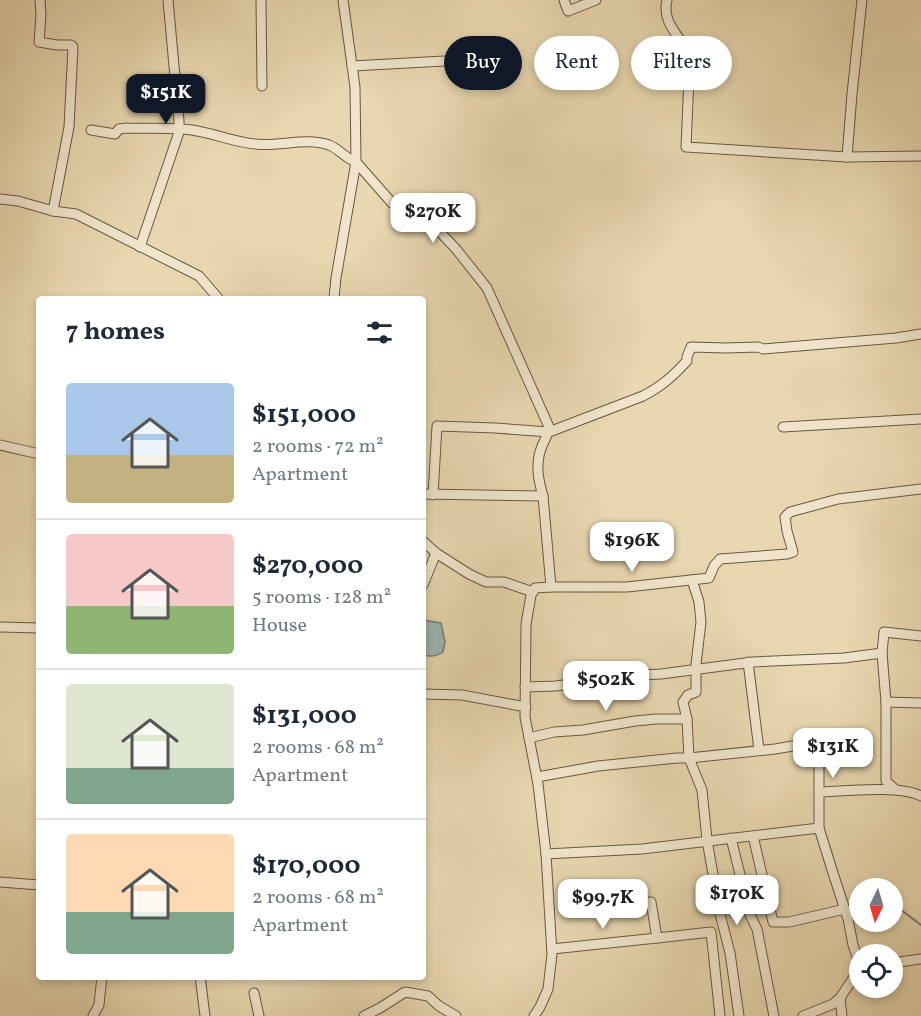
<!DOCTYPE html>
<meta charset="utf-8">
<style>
:root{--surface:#fff;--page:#f2f2f3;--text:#1f2937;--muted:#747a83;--line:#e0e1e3;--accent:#111827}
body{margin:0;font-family:Vollkorn,serif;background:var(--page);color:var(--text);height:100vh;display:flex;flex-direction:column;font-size:22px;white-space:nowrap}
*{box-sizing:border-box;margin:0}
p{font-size:20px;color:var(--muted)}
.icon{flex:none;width:33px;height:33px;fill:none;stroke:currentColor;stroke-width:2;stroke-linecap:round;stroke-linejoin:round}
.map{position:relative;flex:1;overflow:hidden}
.sheet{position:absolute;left:36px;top:296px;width:390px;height:684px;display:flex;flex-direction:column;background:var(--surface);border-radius:6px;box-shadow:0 3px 9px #0003}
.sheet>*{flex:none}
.top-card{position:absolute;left:444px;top:36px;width:387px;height:54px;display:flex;gap:12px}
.needle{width:39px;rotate:185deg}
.tools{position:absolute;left:849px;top:878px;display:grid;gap:12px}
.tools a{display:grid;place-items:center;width:54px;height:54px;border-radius:50%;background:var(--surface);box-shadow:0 3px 9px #0003;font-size:30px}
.price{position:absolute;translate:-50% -51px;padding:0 14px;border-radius:12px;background:#fff;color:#222;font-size:20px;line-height:39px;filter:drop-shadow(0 2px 3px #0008)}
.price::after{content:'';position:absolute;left:50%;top:36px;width:18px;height:14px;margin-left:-9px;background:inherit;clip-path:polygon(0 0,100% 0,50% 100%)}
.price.selected{background:var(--accent);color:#fff}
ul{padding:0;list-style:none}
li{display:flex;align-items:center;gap:18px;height:150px;padding:0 30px}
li+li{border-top:2px solid var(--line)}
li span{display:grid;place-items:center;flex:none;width:168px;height:120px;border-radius:6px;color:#555}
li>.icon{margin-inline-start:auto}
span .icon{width:72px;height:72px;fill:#fffc;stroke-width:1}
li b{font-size:26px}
h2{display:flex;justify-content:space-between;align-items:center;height:72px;padding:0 30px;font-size:26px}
.pill{padding:0 21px;border-radius:27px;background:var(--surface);box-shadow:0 3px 9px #0003;font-size:21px;line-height:54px}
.pill.selected{background:var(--accent);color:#fff}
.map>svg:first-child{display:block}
.water{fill:#9bb7b6;stroke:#757f77;stroke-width:1.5}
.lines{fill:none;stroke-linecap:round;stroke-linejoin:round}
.stream{stroke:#757f77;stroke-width:2}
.minor-casing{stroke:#68573e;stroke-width:11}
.minor{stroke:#f0e5cc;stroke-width:9}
</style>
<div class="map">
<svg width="921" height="1016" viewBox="0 0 921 1016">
<rect width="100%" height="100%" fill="#e8d7b0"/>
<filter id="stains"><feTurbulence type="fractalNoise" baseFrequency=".00333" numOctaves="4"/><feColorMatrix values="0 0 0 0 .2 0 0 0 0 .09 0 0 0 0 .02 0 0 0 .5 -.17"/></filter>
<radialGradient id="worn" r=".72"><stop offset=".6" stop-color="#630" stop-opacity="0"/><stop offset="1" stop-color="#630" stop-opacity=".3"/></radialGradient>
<path class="water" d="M423 620 441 623 445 642 443 652C437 656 430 657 423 655Z"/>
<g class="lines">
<polyline class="stream" points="892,903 921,925"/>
<g class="minor-casing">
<g id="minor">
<polyline points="40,0 41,15 39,42 57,45 71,45 73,47 69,127 53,211"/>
<polyline points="261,0 262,86"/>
<path d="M343 0 355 87 356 162 392 203 407 214 439 231 456 249 487 288 549 427C548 435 545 439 542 446 535 463 538 479 543 496"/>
<polyline points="564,0 568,11 596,0"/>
<path d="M667 0C661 23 681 37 690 55L686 147 847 157 921 156"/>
<polyline points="352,66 463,60 482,57 485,66"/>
<path d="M91 130 115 134 119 129 127 128C148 129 170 127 192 130 213 133 233 142 255 144 279 147 306 137 329 145 339 149 345 158 356 162L336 278 334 298"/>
<polyline points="847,157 852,94 862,0"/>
<polyline points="0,199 18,201 53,211 76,214 199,276 218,298"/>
<polyline points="140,247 179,132 179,121 168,0"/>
<polyline points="783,427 921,419"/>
<polyline points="0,445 39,454"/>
<polyline points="423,494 543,496 551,587 627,587 709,578 714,566 720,559 787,554 793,552 787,531 785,517 790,512 838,499 921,489"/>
<path d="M433 495 437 426 495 428 549 432 643 396C662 386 672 377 687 361V357L691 347 726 348 758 347 763 349 896 338 921 334"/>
<polyline points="423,541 436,553 469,574 486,582 504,582 533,592"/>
<polyline points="692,580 699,602 701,622 696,664 696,692 688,695 683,702 687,719 689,758 702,790 707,840 720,914 730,953 739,1016"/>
<polyline points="423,585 436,553"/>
<polyline points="0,627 39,628"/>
<polyline points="882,653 886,702 886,781 896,790"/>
<polyline points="748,662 759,750"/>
<polyline points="525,687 555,686 598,681 620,676 661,674 753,662 844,658 882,653 884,632 921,636"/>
<polyline points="423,694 462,695 526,707"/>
<polyline points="886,702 921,703"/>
<polyline points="529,738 554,732 583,730 635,721 656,719 687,719"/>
<polyline points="537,777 598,766 677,758 689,758 775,749 816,742 819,768 819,828 833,873 848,919 853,945 860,965"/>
<path d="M820 792C844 791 901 785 921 796"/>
<polyline points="753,836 773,922 789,922 845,909"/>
<polyline points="731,838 750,915 757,929 774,1016"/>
<polyline points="546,854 642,849 819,828"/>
<polyline points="0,882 39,885"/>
<polyline points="618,906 651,902 657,938 711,932 720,1016"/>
<polyline points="552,949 657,938"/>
<polyline points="892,963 921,959"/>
<polyline points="200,976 205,1016"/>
<polyline points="254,993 259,1016"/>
<polyline points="840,998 842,1016"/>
<polyline points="93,1016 99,1005 102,976"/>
<polyline points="364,1016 380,1008 405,992 428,996 439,1006 456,1016"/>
<polyline points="534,1016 540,1007 548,989 552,954 546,854 538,784 525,717 526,624 531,595 535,588 551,587"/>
<polyline points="803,1016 833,1004 840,998 860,968"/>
</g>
</g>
<use href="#minor" class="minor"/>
</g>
<rect width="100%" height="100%" filter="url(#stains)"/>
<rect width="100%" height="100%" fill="url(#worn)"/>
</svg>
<div class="tools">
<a><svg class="needle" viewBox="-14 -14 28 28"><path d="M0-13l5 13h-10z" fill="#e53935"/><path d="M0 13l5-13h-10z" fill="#747a83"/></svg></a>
<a><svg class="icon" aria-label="locate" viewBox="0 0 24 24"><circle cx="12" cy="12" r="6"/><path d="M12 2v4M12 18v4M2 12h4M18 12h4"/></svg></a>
</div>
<b class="price selected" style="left:166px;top:125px">$151K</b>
<b class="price" style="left:433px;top:244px">$270K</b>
<b class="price" style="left:632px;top:573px">$196K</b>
<b class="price" style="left:606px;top:712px">$502K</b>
<b class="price" style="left:833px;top:779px">$131K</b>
<b class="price" style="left:737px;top:926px">$170K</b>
<b class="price" style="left:603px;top:930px">$99.7K</b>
<div class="top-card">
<a class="pill selected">Buy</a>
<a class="pill">Rent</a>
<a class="pill">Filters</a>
</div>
<section class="sheet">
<h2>7 homes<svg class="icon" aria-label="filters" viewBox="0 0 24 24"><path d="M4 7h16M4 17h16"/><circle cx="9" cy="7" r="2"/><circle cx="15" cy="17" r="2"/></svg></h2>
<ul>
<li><span style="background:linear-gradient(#a9c7e8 60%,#c2b280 0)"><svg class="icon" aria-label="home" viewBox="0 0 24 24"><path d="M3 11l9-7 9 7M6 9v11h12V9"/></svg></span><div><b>$151,000</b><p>2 rooms · 72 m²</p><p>Apartment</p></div></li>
<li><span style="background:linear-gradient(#f6c9c9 60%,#8fb573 0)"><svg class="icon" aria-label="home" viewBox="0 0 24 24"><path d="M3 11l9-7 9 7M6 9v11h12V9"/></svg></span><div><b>$270,000</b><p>5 rooms · 128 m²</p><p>House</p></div></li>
<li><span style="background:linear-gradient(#dfe7d0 70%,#7fa58c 0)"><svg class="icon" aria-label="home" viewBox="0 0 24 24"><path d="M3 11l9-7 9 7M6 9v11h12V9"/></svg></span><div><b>$131,000</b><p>2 rooms · 68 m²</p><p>Apartment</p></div></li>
<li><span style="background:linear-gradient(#ffd9b3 65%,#7fa58c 0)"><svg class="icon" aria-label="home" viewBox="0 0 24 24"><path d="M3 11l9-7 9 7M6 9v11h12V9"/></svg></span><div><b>$170,000</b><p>2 rooms · 68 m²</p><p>Apartment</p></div></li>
</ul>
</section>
</div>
